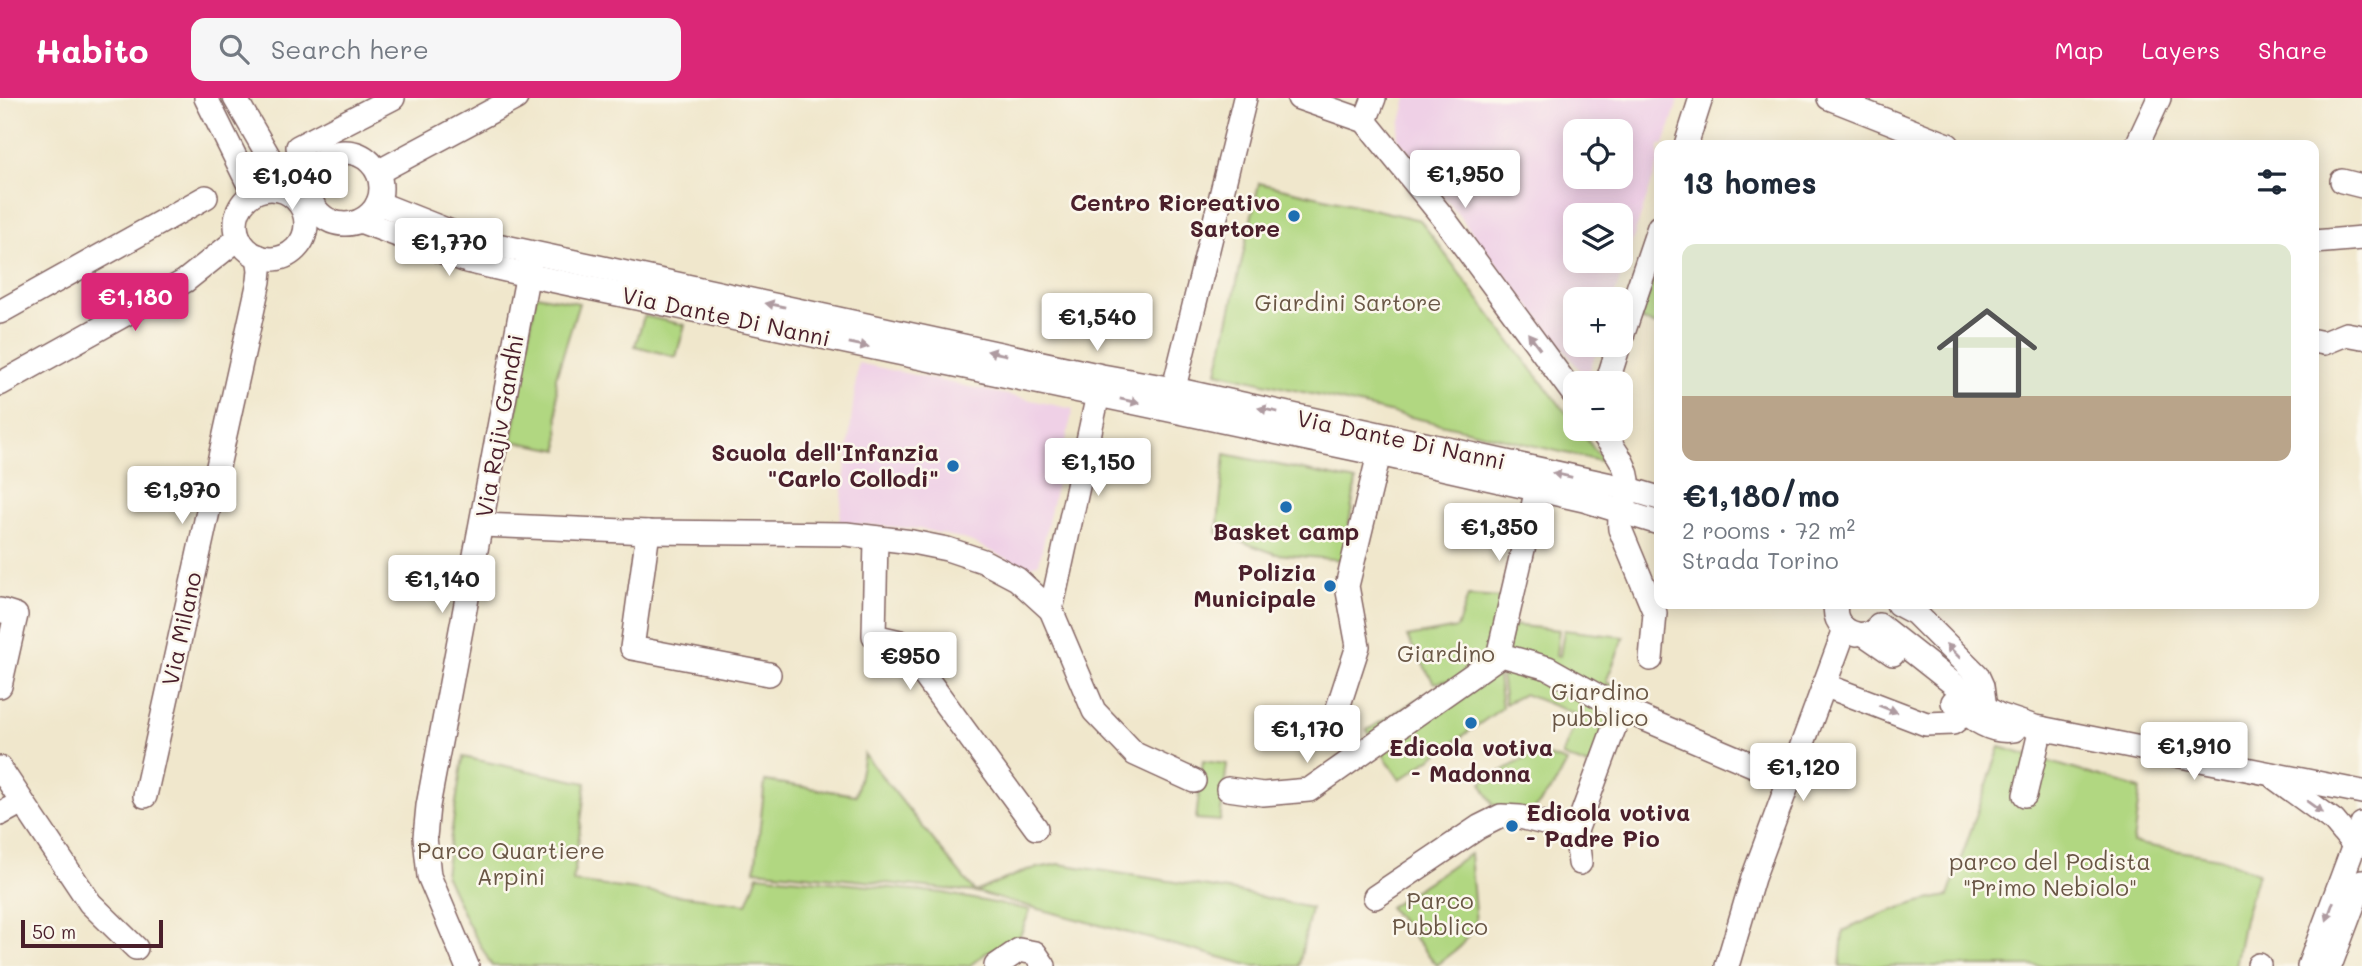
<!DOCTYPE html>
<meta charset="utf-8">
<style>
:root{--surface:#fff;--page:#f6f6f7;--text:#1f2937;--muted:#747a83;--accent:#db2777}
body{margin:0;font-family:Mali,sans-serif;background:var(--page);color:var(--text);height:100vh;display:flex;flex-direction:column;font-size:26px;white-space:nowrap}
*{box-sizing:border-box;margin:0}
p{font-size:23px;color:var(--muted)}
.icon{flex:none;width:38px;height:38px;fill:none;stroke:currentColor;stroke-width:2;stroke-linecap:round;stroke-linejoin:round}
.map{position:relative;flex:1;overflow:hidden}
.panel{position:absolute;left:1654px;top:42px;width:665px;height:469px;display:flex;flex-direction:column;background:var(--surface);border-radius:14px;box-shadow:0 4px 18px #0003}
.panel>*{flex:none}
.tools{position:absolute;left:1563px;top:21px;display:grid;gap:14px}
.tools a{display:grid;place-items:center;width:70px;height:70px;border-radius:14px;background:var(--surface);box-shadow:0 4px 18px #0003;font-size:35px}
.scale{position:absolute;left:21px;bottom:18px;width:142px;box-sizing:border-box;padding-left:7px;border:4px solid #4a1f2b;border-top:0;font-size:19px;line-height:24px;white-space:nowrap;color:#4a1f2b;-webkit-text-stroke:5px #fbf7ec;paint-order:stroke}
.price{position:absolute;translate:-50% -60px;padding:0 16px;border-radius:7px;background:#fff;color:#222;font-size:23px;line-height:46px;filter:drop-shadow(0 2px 4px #0008)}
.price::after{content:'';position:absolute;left:50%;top:42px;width:21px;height:16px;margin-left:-10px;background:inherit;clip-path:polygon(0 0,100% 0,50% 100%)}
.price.active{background:var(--accent);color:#fff}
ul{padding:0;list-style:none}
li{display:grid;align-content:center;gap:14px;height:371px;padding:0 28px}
li span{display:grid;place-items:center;height:217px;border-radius:14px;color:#555}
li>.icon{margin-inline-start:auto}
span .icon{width:126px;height:126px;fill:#fffc;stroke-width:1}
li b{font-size:30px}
h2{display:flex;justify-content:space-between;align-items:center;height:84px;padding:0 28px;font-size:30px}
header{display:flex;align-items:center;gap:42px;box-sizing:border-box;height:98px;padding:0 35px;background:var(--accent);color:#fff}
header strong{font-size:33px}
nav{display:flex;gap:38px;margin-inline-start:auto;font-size:24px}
.search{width:490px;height:63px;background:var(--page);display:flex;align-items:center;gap:18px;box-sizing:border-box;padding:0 24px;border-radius:14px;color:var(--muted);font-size:26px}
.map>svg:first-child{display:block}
.built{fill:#efd0e6;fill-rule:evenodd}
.green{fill:#b1d781;stroke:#7e7b56;stroke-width:2}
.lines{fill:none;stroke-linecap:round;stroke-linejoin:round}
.minor-casing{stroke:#846563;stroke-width:26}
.minor{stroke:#fff;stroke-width:23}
.oneway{fill:#ae9aa0}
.poi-dot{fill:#1f6fb2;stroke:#fbf7ec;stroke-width:2.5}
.labels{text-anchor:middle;stroke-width:5;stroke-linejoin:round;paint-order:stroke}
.poi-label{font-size:23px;font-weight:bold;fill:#4a1f2b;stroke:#fbf7ec;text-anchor:end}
.park-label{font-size:23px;fill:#695645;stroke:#fbf7ec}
.street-label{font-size:23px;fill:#4a1f2b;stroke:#fbf7ec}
</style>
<header>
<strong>Habito</strong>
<div class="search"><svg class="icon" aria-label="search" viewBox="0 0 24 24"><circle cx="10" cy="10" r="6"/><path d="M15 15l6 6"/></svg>Search here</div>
<nav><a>Map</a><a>Layers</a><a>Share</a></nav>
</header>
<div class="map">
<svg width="2362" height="868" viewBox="0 0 2362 868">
<rect width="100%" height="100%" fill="#fbf7ec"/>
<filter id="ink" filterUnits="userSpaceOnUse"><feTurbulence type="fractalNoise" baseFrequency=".0143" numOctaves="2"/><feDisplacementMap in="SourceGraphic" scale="14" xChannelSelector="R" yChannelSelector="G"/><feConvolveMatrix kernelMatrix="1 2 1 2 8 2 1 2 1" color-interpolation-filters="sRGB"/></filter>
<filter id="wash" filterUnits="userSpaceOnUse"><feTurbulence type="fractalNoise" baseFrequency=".00686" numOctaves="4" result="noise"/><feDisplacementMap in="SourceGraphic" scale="28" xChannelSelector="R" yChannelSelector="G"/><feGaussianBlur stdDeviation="1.57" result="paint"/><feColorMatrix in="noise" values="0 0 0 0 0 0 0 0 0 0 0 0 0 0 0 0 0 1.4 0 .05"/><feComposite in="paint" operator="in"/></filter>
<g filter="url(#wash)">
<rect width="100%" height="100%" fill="#f0e7cc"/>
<g class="built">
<path d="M1407 0H1679L1664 47H1659V63L1613 201H1575V247H1598L1587 281 1397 39ZM1575 33H1620V79H1575ZM1575 117H1620V163H1575Z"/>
<polygon points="858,265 1073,311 1039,465 1026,470 970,443 922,431 839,425"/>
</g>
<g class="green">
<polygon points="1259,85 1420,122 1511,245 1575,326 1575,331 1579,331 1604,364 1217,274"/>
<polygon points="1659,164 1659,228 1640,221"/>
<polygon points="536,197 579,205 556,279 559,352 512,343"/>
<polygon points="644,218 685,227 676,259 635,248"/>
<polygon points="1225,356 1356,383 1343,462 1276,456 1217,435"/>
<polygon points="1468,498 1503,500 1511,527 1559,532 1556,557 1560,558 1564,532 1624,539 1606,584 1630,597 1596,671 1562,658 1578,617 1524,596 1505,606 1497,547 1495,555 1502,610 1400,682 1367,632 1450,582 1434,585 1407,539 1457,530"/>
<path d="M2000 649 2140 691 2133 745 2219 760 2258 775 2244 821 2235 868H1840L1843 833C1878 817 1910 804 1948 798Z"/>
<polygon points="1536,654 1567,664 1556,685 1531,716 1493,707 1481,685"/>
<polygon points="864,656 975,794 1027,772 1059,766 1234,793 1311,810 1299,868 1253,868 975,794 755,772 765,683 856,697"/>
<polygon points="463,659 586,685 573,784 747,806 758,777 943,795 1030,812 1020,838 986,855 969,868 492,868 467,824 445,776"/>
<polygon points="1203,663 1227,666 1220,723 1196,721"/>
<polygon points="1470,756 1476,825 1460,849 1437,867 1389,809"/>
</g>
</g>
<g filter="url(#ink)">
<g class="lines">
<g class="minor-casing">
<g id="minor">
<polyline points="206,0 253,95"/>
<polyline points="235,0 291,97"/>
<polyline points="1299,0 1365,23 1442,118 1575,298"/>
<polyline points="1829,0 1948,47"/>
<polyline points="1365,23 1374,0"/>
<polyline points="1686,47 1701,0"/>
<polyline points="2137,47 2159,0"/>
<polyline points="298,49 393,0"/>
<circle cx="345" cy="90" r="36"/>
<polyline points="378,74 516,0"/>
<polyline points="2342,83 2362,88"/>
<circle cx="271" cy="126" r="35"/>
<polyline points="378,105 469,141 1102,278 1174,291 1629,391 1659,400"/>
<polyline points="360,123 467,163 527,177 1379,356 1584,402 1659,425"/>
<polyline points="2314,144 2362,140"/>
<polyline points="0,214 206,99"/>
<polyline points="2314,243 2324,245 2346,236 2362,239"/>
<polyline points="1620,244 1659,129"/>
<polyline points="1607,285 1619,247"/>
<polyline points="0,286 185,183 239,140"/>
<polyline points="1170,306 1245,0"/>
<path d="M1599 331C1612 348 1631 369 1628 392 1626 406 1618 417 1620 431L1655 515 1651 561"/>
<polyline points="482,427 648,434 846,436 912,444 947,451 983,463 1017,481 1051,512 1094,613 1135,656 1194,683"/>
<polyline points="648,434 632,550 769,576"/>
<polyline points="876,440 874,538 900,544 1036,730"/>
<path d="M1836 506C1833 521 1842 533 1857 536"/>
<polyline points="1898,506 1915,515 1977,577 1982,588 1985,610"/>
<polyline points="0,512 16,517 0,588"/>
<polyline points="1051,512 1101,283"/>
<polyline points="1879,527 1980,607 1999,617 2035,629 2362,694"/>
<polyline points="1864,536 1893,556"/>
<polyline points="1500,550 1537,391"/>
<polyline points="1824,587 1926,626 1953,625 1966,615"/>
<path d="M1953 604C1971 619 1988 636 2014 632"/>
<polyline points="1333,625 1358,548 1347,488 1379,356"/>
<polyline points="0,670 90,805 136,850"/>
<polyline points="2275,680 2334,723 2354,747"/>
<polyline points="1228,691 1263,696 1309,692 1501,557 1548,570 1621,611 1788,682"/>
<polyline points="2025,697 2041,630"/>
<polyline points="145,698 259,183 260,172 258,158"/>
<polyline points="0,716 22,704"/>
<polyline points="1580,765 1576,733 1621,611"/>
<polyline points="1375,799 1479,729 1501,718 1520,719 1576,733"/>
<polyline points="2259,867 2259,868"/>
<polyline points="467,868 429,778 425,739 428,708 530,164"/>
<polyline points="996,868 1019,852 1035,855 1044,868"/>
<polyline points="1727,868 1753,780 1845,531"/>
<polyline points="2309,868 2362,726"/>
<polyline points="2330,868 2362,783"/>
</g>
</g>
<use href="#minor" class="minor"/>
</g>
<defs><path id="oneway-solid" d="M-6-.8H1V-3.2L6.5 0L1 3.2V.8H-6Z" transform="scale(1.75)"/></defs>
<g class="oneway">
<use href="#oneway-solid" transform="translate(775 207) rotate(-168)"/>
<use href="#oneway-solid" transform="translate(1534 243) rotate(-127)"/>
<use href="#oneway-solid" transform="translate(859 247) rotate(12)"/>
<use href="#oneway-solid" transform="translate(997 255) rotate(-168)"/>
<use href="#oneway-solid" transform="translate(1130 303) rotate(11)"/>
<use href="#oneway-solid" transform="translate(1268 312) rotate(-168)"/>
<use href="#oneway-solid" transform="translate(1562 377) rotate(-167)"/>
<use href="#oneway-solid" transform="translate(1953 553) rotate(-135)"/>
<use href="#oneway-solid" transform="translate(1888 611) rotate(21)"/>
<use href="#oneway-solid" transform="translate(2315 709) rotate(36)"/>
<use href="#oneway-solid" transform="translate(2330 813) rotate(110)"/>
</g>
</g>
<g class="poi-dot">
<circle cx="1294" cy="118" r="7"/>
<circle cx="953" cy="368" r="7"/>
<circle cx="1286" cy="409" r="7"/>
<circle cx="1330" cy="488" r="7"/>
<circle cx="1471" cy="625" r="7"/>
<circle cx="1512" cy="728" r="7"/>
</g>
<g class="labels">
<g class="poi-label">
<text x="1280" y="113">Centro Ricreativo<tspan x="1280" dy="26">Sartore</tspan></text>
<text x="939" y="363">Scuola dell'Infanzia<tspan x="939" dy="26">"Carlo Collodi"</tspan></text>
<text x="1286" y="442" text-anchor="middle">Basket camp</text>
<text x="1316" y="483">Polizia<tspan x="1316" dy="26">Municipale</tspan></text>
<text x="1471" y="658" text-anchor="middle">Edicola votiva<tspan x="1471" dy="26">- Madonna</tspan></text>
<text x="1526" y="723" text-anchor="start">Edicola votiva<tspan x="1526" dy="26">- Padre Pio</tspan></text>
</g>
<g class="park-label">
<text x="1348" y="213">Giardini Sartore</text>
<text x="1446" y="564">Giardino</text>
<text x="1600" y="602">Giardino<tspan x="1600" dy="26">pubblico</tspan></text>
<text x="511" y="761">Parco Quartiere<tspan x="511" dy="26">Arpini</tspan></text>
<text x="2050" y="772">parco del Podista<tspan x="2050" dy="26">"Primo Nebiolo"</tspan></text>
<text x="1440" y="811">Parco<tspan x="1440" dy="26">Pubblico</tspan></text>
</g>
<g class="street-label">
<text transform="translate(726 219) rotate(12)" y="8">Via Dante Di Nanni</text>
<text transform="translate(500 328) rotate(-80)" y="8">Via Rajiv Gandhi</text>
<text transform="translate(1401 342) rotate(12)" y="8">Via Dante Di Nanni</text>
<text transform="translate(182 531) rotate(-78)" y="8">Via Milano</text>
</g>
</g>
</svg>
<div class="tools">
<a><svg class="icon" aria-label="locate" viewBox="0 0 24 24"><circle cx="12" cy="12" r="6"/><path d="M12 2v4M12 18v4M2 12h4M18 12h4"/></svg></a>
<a><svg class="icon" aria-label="layers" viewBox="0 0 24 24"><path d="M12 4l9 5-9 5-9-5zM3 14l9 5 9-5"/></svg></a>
<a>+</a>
<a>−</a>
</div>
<div class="scale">50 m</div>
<b class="price" style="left:1465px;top:112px">€1,950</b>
<b class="price" style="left:292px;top:114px">€1,040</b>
<b class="price" style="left:449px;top:180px">€1,770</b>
<b class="price active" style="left:135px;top:235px">€1,180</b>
<b class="price" style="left:1097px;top:255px">€1,540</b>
<b class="price" style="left:1098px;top:400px">€1,150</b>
<b class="price" style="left:182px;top:428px">€1,970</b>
<b class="price" style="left:1499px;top:465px">€1,350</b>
<b class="price" style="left:442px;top:517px">€1,140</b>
<b class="price" style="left:910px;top:594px">€950</b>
<b class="price" style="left:1307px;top:667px">€1,170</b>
<b class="price" style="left:2194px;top:684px">€1,910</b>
<b class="price" style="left:1803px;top:705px">€1,120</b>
<section class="panel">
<h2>13 homes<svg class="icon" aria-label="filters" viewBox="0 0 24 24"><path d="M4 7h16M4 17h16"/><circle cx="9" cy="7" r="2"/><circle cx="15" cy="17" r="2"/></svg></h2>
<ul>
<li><span style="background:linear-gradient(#dfe7d0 70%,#b9a48a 0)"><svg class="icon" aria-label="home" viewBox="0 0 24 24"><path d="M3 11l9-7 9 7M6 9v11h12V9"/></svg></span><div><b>€1,180/mo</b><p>2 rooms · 72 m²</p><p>Strada Torino</p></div></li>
</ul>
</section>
</div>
